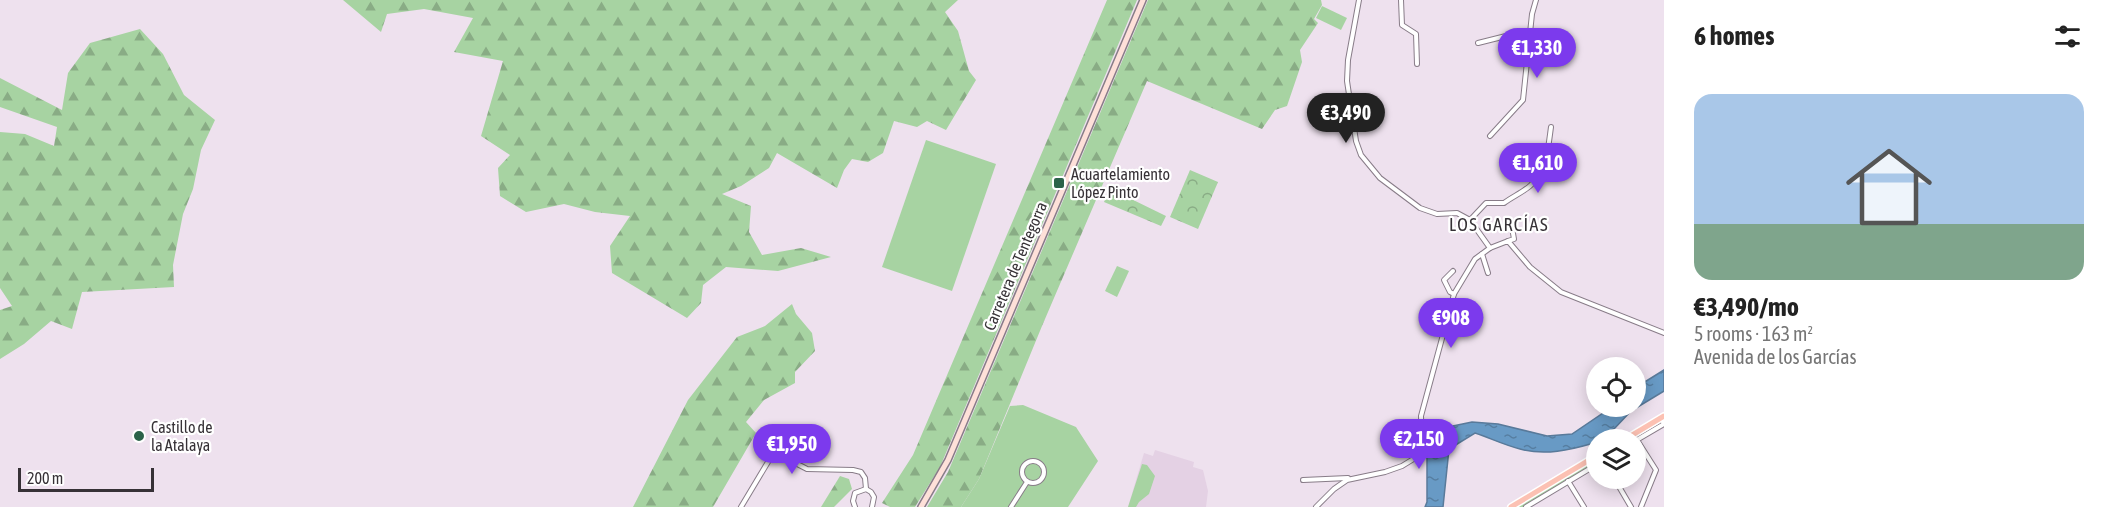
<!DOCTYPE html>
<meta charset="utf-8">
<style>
:root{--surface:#fff;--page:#f2f2f2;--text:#222;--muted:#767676;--accent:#7c3aed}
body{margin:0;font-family:"Asap Condensed",sans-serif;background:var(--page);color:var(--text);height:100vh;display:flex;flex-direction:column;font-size:22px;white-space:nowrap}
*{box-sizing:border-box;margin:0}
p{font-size:20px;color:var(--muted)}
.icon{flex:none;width:33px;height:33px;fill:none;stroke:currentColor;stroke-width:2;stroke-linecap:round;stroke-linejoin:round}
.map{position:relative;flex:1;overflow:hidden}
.panel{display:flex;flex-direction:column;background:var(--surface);width:450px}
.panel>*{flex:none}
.controls{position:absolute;left:1586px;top:357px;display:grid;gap:12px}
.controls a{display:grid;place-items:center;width:60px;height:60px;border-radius:50%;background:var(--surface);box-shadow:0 3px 15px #0003;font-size:30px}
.scale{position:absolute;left:18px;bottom:15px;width:136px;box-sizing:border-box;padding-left:6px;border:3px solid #363136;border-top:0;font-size:16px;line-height:21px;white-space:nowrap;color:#363136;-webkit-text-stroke:4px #fff;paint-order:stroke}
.price{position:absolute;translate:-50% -51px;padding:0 14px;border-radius:21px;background:var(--accent);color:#fff;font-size:20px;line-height:39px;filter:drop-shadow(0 2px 3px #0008)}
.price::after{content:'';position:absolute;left:50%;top:36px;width:18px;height:14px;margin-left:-9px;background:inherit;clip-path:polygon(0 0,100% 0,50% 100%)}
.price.selected{background:#222;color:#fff}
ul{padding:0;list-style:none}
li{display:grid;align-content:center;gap:12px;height:318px;padding:0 30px}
li span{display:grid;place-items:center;height:186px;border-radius:18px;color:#555}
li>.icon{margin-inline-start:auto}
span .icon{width:108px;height:108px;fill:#fffc;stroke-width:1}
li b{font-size:26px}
h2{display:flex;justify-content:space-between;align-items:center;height:72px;padding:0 30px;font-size:26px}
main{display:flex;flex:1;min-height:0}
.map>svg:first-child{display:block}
.built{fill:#e4d1e4}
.forest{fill:url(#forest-firs)}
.park{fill:url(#park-crowns)}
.garden{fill:#a7d3a2}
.water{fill:url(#water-ripples);stroke:#597a9a;stroke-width:1.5}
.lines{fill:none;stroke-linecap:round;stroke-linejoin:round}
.minor-casing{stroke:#887c88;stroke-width:6}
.tertiary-casing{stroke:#887c88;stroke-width:7}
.secondary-casing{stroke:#887c88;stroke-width:8}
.primary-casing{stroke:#fff;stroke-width:8}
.minor{stroke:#fff;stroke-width:4}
.tertiary{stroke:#fff;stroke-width:4.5}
.secondary{stroke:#fee0d9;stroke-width:5}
.primary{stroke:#fcc1b3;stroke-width:5}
.poi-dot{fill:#2b6249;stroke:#fff;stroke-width:2}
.labels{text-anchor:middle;stroke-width:4.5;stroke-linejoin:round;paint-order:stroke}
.poi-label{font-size:16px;fill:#363136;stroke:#fff;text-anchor:start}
.street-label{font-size:16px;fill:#363136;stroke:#fff}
.neighbourhood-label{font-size:18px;letter-spacing:1.5px;fill:#363136;stroke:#fff}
</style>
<main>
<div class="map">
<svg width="1664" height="507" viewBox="0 0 1664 507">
<defs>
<pattern id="forest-firs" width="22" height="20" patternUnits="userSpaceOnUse" patternTransform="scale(1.5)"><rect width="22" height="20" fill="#a7d3a2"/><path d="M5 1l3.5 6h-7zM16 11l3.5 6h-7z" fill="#89ac85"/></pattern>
<pattern id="park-crowns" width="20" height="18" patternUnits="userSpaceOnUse" patternTransform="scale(1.5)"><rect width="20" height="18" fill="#a7d3a2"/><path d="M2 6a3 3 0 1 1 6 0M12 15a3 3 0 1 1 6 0" fill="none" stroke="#89ac85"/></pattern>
<pattern id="water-ripples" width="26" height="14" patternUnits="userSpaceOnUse" patternTransform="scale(1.5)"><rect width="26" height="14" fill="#689ac5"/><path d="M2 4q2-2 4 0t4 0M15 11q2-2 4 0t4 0" fill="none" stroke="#567ea1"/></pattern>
</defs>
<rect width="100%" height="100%" fill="#eee1ee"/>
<polygon class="built" points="1155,450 1194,462 1193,467 1203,470 1208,491 1206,507 1128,507 1144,453 1153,456"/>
<g class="forest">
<polygon points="343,0 958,0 945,12 958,31 969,71 976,80 946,130 927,121 917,127 894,121 883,153 868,162 852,159 844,170 837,188 777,153 769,168 741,186 722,194 751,206 749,232 762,255 801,248 831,257 778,271 726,267 703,285 701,303 687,318 612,273 610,246 630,216 595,212 564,204 526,212 500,196 498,168 510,155 481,136 503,61 454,52 473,18 424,9 387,14 381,32"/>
<polygon points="1107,0 1137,0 940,467 915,507 890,507 882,503 913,455"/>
<polygon points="1148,0 1321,0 1322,5 1314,19 1318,23 1300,50 1302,62 1287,106 1275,110 1262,129 1147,81 1042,326 979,479 961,507 927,507 948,472"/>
<polygon points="140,29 163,54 184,95 215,120 201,150 193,189 183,214 173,265 174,287 82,292 72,329 51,321 24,344 0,359 0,310 12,306 0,288 0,132 25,134 54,146 57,127 0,107 0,78 62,110 68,73 90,43"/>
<polygon points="792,304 796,314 812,333 815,351 795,372 795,383 764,400 746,422 756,433 713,507 633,507 688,400 737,337 765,326"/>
<polygon points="840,476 849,479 852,489 834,507 821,507"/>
</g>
<g class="park">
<polygon points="1190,170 1218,182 1198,229 1170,217"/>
<polygon points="1110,186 1121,194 1166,216 1161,226 1104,202"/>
</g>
<g class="garden">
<polygon points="1322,6 1347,18 1341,30 1316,18"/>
<polygon points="926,140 996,164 952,291 882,267"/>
<polygon points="1117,266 1129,271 1117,297 1105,291"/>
<polygon points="1023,405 1076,427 1098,461 1068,507 961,507 979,479 1010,406"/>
<polygon points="1596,456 1596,465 1526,507 1511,507"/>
<polygon points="1142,464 1147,465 1155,476 1149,494 1139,502 1136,507 1128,507"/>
</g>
<path class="water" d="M1664 370V391L1631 411 1615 428 1596 440 1594 443C1570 450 1545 456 1520 449 1504 445 1490 438 1475 433L1449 449 1443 507H1425L1427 502V453L1453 426 1472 422 1498 424 1547 436 1572 434 1612 407 1635 406V388Z"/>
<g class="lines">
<g class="minor-casing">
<g id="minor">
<polyline points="1359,0 1348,60 1347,81 1356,141 1361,155 1380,178 1420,208 1437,214 1457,213 1470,220 1490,248"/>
<polyline points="1401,0 1402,25 1416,34 1417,64"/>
<polyline points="1478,43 1506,36 1530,37"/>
<polyline points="1490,136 1523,100 1532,14 1536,0"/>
<path d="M1470 220 1486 203H1504C1512 197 1525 191 1531 185 1547 169 1548 149 1551 127"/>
<polyline points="1508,241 1514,239 1511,222"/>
<polyline points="1482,254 1488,273"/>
<polyline points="1453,271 1444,280 1450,292 1454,294"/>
<polyline points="1637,440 1656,470 1641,507"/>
<polyline points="1635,441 1664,424"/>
<circle cx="1033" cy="472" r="11"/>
<polyline points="1614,478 1631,507"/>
<polyline points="1303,480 1348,478"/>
<polyline points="1568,481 1584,507"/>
<polyline points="741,507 774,452 807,469 853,470 861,472 865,478 866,489"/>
<polyline points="855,507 853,501 855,493 866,489 871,492 874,497 872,507"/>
<polyline points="1011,507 1027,482"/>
<polyline points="1316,507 1334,489 1347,480 1385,472 1402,466 1420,455 1422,448 1421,416 1454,294 1475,259 1490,248 1508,241 1530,267 1561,292 1664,333"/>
<polyline points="1526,507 1596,465"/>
</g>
</g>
<g class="tertiary-casing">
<polyline id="tertiary" points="1661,418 1664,423"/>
</g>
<g class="secondary-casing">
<polyline id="secondary" points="921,507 948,460 1143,0"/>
</g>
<g class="primary-casing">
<g id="primary">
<polyline points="1624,440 1664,416"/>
<polyline points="1511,507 1596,456"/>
</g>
</g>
<use href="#minor" class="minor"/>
<use href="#tertiary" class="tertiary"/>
<use href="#secondary" class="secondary"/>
<use href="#primary" class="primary"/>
</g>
<g class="poi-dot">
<rect x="1053" y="177" width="12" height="12" rx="3"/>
<circle cx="139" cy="436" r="6"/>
</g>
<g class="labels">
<g class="poi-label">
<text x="1071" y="180">Acuartelamiento<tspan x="1071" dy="18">López Pinto</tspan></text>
<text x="151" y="433">Castillo de<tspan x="151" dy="18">la Atalaya</tspan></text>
</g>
<g class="street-label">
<text transform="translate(1015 266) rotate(-67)" y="6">Carretera de Tentegorra</text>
</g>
<g class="neighbourhood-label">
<text x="1499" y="231">LOS GARCÍAS</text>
</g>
</g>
</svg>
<div class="controls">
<a><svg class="icon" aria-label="locate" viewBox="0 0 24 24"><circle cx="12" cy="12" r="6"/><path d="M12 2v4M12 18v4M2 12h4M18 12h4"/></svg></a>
<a><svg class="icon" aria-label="layers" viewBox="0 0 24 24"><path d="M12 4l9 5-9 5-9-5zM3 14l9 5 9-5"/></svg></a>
</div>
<div class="scale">200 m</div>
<b class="price" style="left:1537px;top:79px">€1,330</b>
<b class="price selected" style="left:1346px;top:144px">€3,490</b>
<b class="price" style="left:1538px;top:194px">€1,610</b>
<b class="price" style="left:1451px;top:349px">€908</b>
<b class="price" style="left:1419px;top:470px">€2,150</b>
<b class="price" style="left:792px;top:475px">€1,950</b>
</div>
<section class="panel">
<h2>6 homes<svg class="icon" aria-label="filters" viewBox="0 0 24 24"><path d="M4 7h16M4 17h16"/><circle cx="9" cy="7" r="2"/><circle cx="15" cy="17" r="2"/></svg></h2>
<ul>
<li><span style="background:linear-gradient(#a9c7e8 70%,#7fa58c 0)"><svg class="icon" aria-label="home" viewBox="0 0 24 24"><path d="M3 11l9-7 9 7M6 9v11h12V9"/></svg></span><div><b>€3,490/mo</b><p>5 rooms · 163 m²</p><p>Avenida de los Garcías</p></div></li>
</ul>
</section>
</main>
